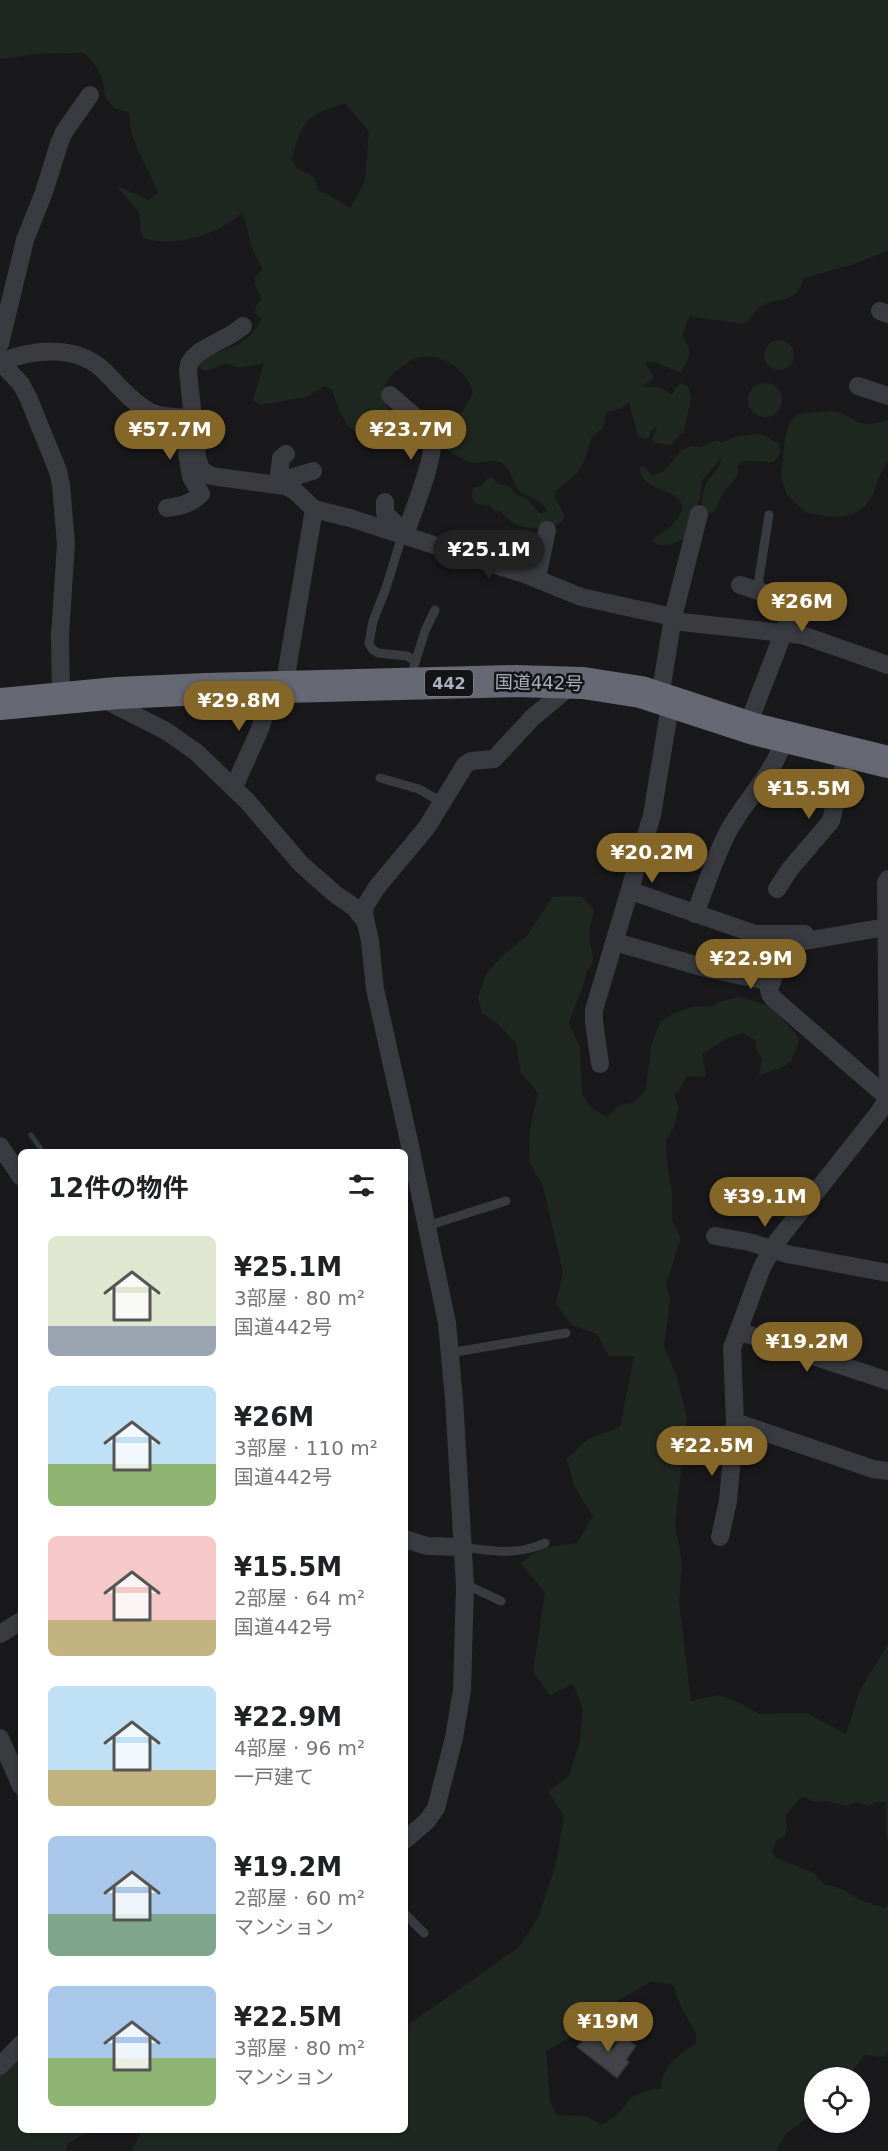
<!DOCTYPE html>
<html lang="ja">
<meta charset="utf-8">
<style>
:root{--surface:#fff;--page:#f6f6f6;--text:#202124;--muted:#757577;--accent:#846629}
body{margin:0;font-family:"DejaVu Sans","Noto Sans JP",sans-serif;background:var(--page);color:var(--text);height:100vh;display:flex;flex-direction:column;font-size:22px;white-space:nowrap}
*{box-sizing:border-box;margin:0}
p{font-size:20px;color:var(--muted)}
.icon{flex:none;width:33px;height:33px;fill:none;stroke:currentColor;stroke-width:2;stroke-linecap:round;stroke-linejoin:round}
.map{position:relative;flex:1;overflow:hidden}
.side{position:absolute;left:18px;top:1149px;width:390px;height:984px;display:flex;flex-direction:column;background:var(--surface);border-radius:9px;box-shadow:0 2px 4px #0004}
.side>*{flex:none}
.buttons{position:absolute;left:804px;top:2067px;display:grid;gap:12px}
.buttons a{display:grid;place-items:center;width:66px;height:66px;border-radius:50%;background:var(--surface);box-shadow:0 2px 4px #0004;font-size:30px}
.price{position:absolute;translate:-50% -51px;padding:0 14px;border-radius:21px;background:var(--accent);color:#fff;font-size:20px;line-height:39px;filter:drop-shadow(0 2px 3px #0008)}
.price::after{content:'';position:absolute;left:50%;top:36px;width:18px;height:14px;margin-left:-9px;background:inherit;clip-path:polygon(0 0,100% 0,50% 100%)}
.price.active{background:#222;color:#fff}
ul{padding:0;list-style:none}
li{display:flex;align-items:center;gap:18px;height:150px;padding:0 30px}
li span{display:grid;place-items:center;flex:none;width:168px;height:120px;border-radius:9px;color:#555}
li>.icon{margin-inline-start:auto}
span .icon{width:72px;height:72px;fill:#fffc;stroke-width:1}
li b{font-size:26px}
h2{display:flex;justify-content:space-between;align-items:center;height:72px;padding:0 30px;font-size:26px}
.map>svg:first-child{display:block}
.green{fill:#1f2820;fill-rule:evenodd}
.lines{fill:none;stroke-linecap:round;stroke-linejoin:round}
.stream{stroke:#2e3941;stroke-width:5}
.building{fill:#434449;stroke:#333338;stroke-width:1.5}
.lane{stroke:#3a3b41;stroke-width:9}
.street{stroke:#3a3b41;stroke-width:18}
.highway{stroke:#666973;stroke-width:32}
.labels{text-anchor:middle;stroke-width:5;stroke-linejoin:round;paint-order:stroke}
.shield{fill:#141417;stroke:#7e818a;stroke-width:1.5}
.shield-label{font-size:16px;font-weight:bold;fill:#abb0bc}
.street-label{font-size:18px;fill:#abb0bc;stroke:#141417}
</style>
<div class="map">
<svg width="888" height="2151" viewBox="0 0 888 2151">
<rect width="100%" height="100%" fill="#19191c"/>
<g class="green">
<path d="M0 0H888V251L853 264 804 278C797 305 778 296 762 306 755 310 750 319 745 324L693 317 690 314 682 336C694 352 689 357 681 373L655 362H645L654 378 641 387H659L672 395 676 387 681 383 689 387 691 399 684 431 671 445 654 443 652 440 657 426 651 431 649 437 645 439 638 436 629 403 621 408 606 413 603 428 592 437 583 464 577 473 556 491 554 496 564 514 563 520C548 534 511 530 501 511H494L490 506 476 504 472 497 473 488 482 485 488 478 492 477 498 484 509 486 517 495 527 499 541 514 547 510C541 499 528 498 520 491 513 484 512 473 505 466 495 455 481 465 469 462 463 460 459 455 452 454L443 443 444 436 457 426 458 416 463 411 473 393C468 371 443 353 420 357 410 359 395 371 389 378 385 382 384 390 382 395L389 411 385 425C381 427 377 430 373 432 346 442 339 406 331 389L325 386 306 397 260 405 253 400 264 363C252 366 238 371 228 363L205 371 197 367C205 352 225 352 239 344 249 338 255 329 262 319L255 313 256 306 262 299 255 285V277L263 270 252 248 243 212C236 217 228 224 220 228 198 239 167 246 144 238L141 233 139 212 117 186 149 200 158 193C149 166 128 142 130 113L114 108 105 97C104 75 99 69 84 53L35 54 0 59ZM345 103 369 132 365 182 350 208 327 194 318 191 314 177 297 168 292 160C303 119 304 116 345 103Z"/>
<circle cx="779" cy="355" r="15"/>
<circle cx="765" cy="400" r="17"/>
<path d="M831 411C860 416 851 431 888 420V461L878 479 874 493 865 506 853 514 839 517 825 516 807 513 787 495 781 476 785 439 789 423 798 414Z"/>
<path d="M761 434 779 444 780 454 774 462 742 461 737 466 739 471C735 482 727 486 722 495 718 502 718 507 712 513L701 512C702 503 702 491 707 482 714 471 719 471 722 457L702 480 700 498 683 539C673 543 662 550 652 541 658 534 662 533 668 529 676 523 679 516 683 508 675 485 653 496 639 472L640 467H645L653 476 664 471 682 450 691 446 700 447 717 440 722 443 738 436Z"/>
<path d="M569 896 582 897 594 910C593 918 588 930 589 939 590 952 599 959 587 970 584 987 575 1005 569 1023L580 1048 582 1094 591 1108 607 1117 619 1105 634 1103 646 1089 651 1047 657 1030 661 1021 675 1013 693 1007 712 1006 719 1002 739 997 770 1006 796 1034 799 1041 791 1061 784 1066 759 1076 762 1059 756 1049V1040L742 1033 726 1039 702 1054 706 1077 687 1076 679 1091 674 1094 679 1107 674 1127 666 1140 667 1163 672 1193V1221L681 1238 666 1285 670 1300 664 1346 677 1378 687 1418 675 1525 682 1562 679 1602 691 1701 719 1695 740 1703 760 1714 806 1713 846 1734 860 1690 888 1644V1843C884 1834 887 1813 885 1802H876L869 1806 856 1802 847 1806 826 1801 815 1802 802 1796 785 1816 787 1825 785 1836 776 1841 772 1851 776 1858 814 1873 823 1884 844 1890 860 1900 884 1908 888 1905V2052L884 2057 864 2055 854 2069V2077L814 2078V2113L787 2133 777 2148 778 2151H132L142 2130H405V2027L518 1948 538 1918 556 1864 564 1816 548 1791 569 1776 580 1741 583 1710 573 1684 550 1695 533 1672 545 1592 520 1563 542 1548 577 1543 593 1517 574 1486 567 1459 588 1439 620 1427 634 1356H609L597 1334 572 1325 556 1304 563 1272 543 1187 530 1163 529 1134 538 1093 521 1073 516 1043 498 1024 482 1013 478 997 487 973 503 955 526 937 553 897ZM652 1981 673 1985 681 2007 696 2033V2043C678 2056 662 2065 661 2089H653L632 2097 617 2115 602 2125 585 2116 557 2115 550 2101 546 2051 576 2034 577 2020 597 2013Z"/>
<polygon points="21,2050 21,2130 91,2130 67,2144 67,2151 0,2151 0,2053"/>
</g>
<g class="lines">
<g class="stream">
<polyline points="31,1135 43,1152"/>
<polyline points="18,1789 21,1803"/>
</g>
</g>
<polygon class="building" points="592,2030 612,2049 622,2035 636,2046 626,2060 629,2062 617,2078 577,2047"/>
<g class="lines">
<g class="lane">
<polyline points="402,536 386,588 373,621 369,643 372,649 378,653 407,656 415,661"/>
<polyline points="765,590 759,585 759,578 769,515"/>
<polyline points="790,619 828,600"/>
<polyline points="414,666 425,631 435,610"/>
<polyline points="380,778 419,789 443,803"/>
<polyline points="427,1226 506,1201"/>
<polyline points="450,1353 566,1333"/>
<path d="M462 1547C491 1551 517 1556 545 1543"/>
<polyline points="465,1584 501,1601"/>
<polyline points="405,1914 424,1933"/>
</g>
<g class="street">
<polyline points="880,311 888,314"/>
<path d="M243 326C227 341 198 346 189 364L188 371 197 457 201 470 211 476 285 486 295 491 314 509 284 688"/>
<polyline points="0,344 25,240 44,192 59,144 64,132 90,95"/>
<polyline points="0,357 5,367 21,384 28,397 58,471 61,485 66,544 60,635 61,699"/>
<path d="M0 362C32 350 74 344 102 369 116 382 130 401 147 410 159 418 179 417 193 418"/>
<polyline points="858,386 888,396"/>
<path d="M390 395C402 406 422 421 431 434 439 448 412 515 406 532"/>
<polyline points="280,481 313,471"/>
<polyline points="278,484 281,458 286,454"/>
<polyline points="385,502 385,513 407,536"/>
<path d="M167 508C181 506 191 504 201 494L191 477 187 453"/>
<polyline points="314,509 350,518 527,575 581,597 673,617"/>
<polyline points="537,578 547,530"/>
<polyline points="740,585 789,601 792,604 788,621 747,727"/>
<polyline points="672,621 802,635 888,665"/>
<polyline points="660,697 673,617 699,514"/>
<polyline points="101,698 166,731 196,752 247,801 301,864 335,894 354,907 365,921"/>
<polyline points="234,787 260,729 273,688"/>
<polyline points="888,879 886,883 888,1098 880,1111 778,1240 762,1267 732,1348 735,1422 873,1469 888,1471"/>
<polyline points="777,889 790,869 831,821 847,752"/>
<polyline points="631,891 755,934 805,934"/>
<path d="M695 914C706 886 715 855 730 828 748 797 775 772 785 737"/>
<polyline points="886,927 788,944 783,951 769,989 770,994 773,998 888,1098"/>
<polyline points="615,942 709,969 772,982"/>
<polyline points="600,1064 594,1022 594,1010 652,815 671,700"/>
<polyline points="0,1146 21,1177"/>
<polyline points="715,1236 749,1242 787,1254 888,1273"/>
<polyline points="738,1331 888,1381"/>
<polyline points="720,1537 728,1501 735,1422"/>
<polyline points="405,1539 427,1546 462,1547"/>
<polyline points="0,1634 21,1621"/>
<polyline points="0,1738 21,1786"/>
<polyline points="405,1840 427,1821 436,1808 454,1738 462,1690 465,1586 454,1399 447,1323 409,1141 375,989 370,941 364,914 365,906 377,887 427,827 465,765 471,761 494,759 532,718 574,683"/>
<polyline points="0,2066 21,2044"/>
</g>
<polyline class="highway" points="0,704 117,693 206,689 515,681 583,683 641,692 754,729 888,762"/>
</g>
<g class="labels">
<rect class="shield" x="425" y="670" width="48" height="26" rx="4.5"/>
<g class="shield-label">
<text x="449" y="689">442</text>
</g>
<g class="street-label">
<text transform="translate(539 683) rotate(1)" y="6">国道442号</text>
</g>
</g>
</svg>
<div class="buttons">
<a><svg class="icon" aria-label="locate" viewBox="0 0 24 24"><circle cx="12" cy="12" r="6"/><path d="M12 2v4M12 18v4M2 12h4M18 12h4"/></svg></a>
</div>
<b class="price" style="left:170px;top:461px">¥57.7M</b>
<b class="price" style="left:411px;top:461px">¥23.7M</b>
<b class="price active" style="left:489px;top:581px">¥25.1M</b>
<b class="price" style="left:802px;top:633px">¥26M</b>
<b class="price" style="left:239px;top:732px">¥29.8M</b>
<b class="price" style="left:809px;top:820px">¥15.5M</b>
<b class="price" style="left:652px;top:884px">¥20.2M</b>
<b class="price" style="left:751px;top:990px">¥22.9M</b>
<b class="price" style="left:765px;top:1228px">¥39.1M</b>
<b class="price" style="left:807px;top:1373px">¥19.2M</b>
<b class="price" style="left:712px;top:1477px">¥22.5M</b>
<b class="price" style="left:608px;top:2053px">¥19M</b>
<section class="side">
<h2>12件の物件<svg class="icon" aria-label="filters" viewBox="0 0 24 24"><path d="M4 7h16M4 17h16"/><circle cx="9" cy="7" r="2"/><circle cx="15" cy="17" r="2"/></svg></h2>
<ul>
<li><span style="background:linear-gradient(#dfe7d0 75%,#9aa5b1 0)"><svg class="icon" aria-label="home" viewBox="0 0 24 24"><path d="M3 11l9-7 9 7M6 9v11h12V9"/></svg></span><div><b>¥25.1M</b><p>3部屋 · 80 m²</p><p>国道442号</p></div></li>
<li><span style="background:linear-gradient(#bfe0f5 65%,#8fb573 0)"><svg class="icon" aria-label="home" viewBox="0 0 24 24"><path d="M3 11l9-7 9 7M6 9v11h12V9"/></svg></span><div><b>¥26M</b><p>3部屋 · 110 m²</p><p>国道442号</p></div></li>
<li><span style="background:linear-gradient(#f6c9c9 70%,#c2b280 0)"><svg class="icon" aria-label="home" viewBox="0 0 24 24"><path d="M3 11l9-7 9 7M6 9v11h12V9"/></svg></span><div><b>¥15.5M</b><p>2部屋 · 64 m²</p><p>国道442号</p></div></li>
<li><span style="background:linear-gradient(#bfe0f5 70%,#c2b280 0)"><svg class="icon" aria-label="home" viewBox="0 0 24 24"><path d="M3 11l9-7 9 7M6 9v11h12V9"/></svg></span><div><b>¥22.9M</b><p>4部屋 · 96 m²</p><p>一戸建て</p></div></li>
<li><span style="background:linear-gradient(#a9c7e8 65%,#7fa58c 0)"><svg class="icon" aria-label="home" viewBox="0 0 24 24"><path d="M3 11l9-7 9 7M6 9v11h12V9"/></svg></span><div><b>¥19.2M</b><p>2部屋 · 60 m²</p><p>マンション</p></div></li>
<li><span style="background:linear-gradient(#a9c7e8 60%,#8fb573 0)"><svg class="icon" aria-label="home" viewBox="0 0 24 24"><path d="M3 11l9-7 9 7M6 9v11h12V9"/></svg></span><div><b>¥22.5M</b><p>3部屋 · 80 m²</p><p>マンション</p></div></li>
</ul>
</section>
</div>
